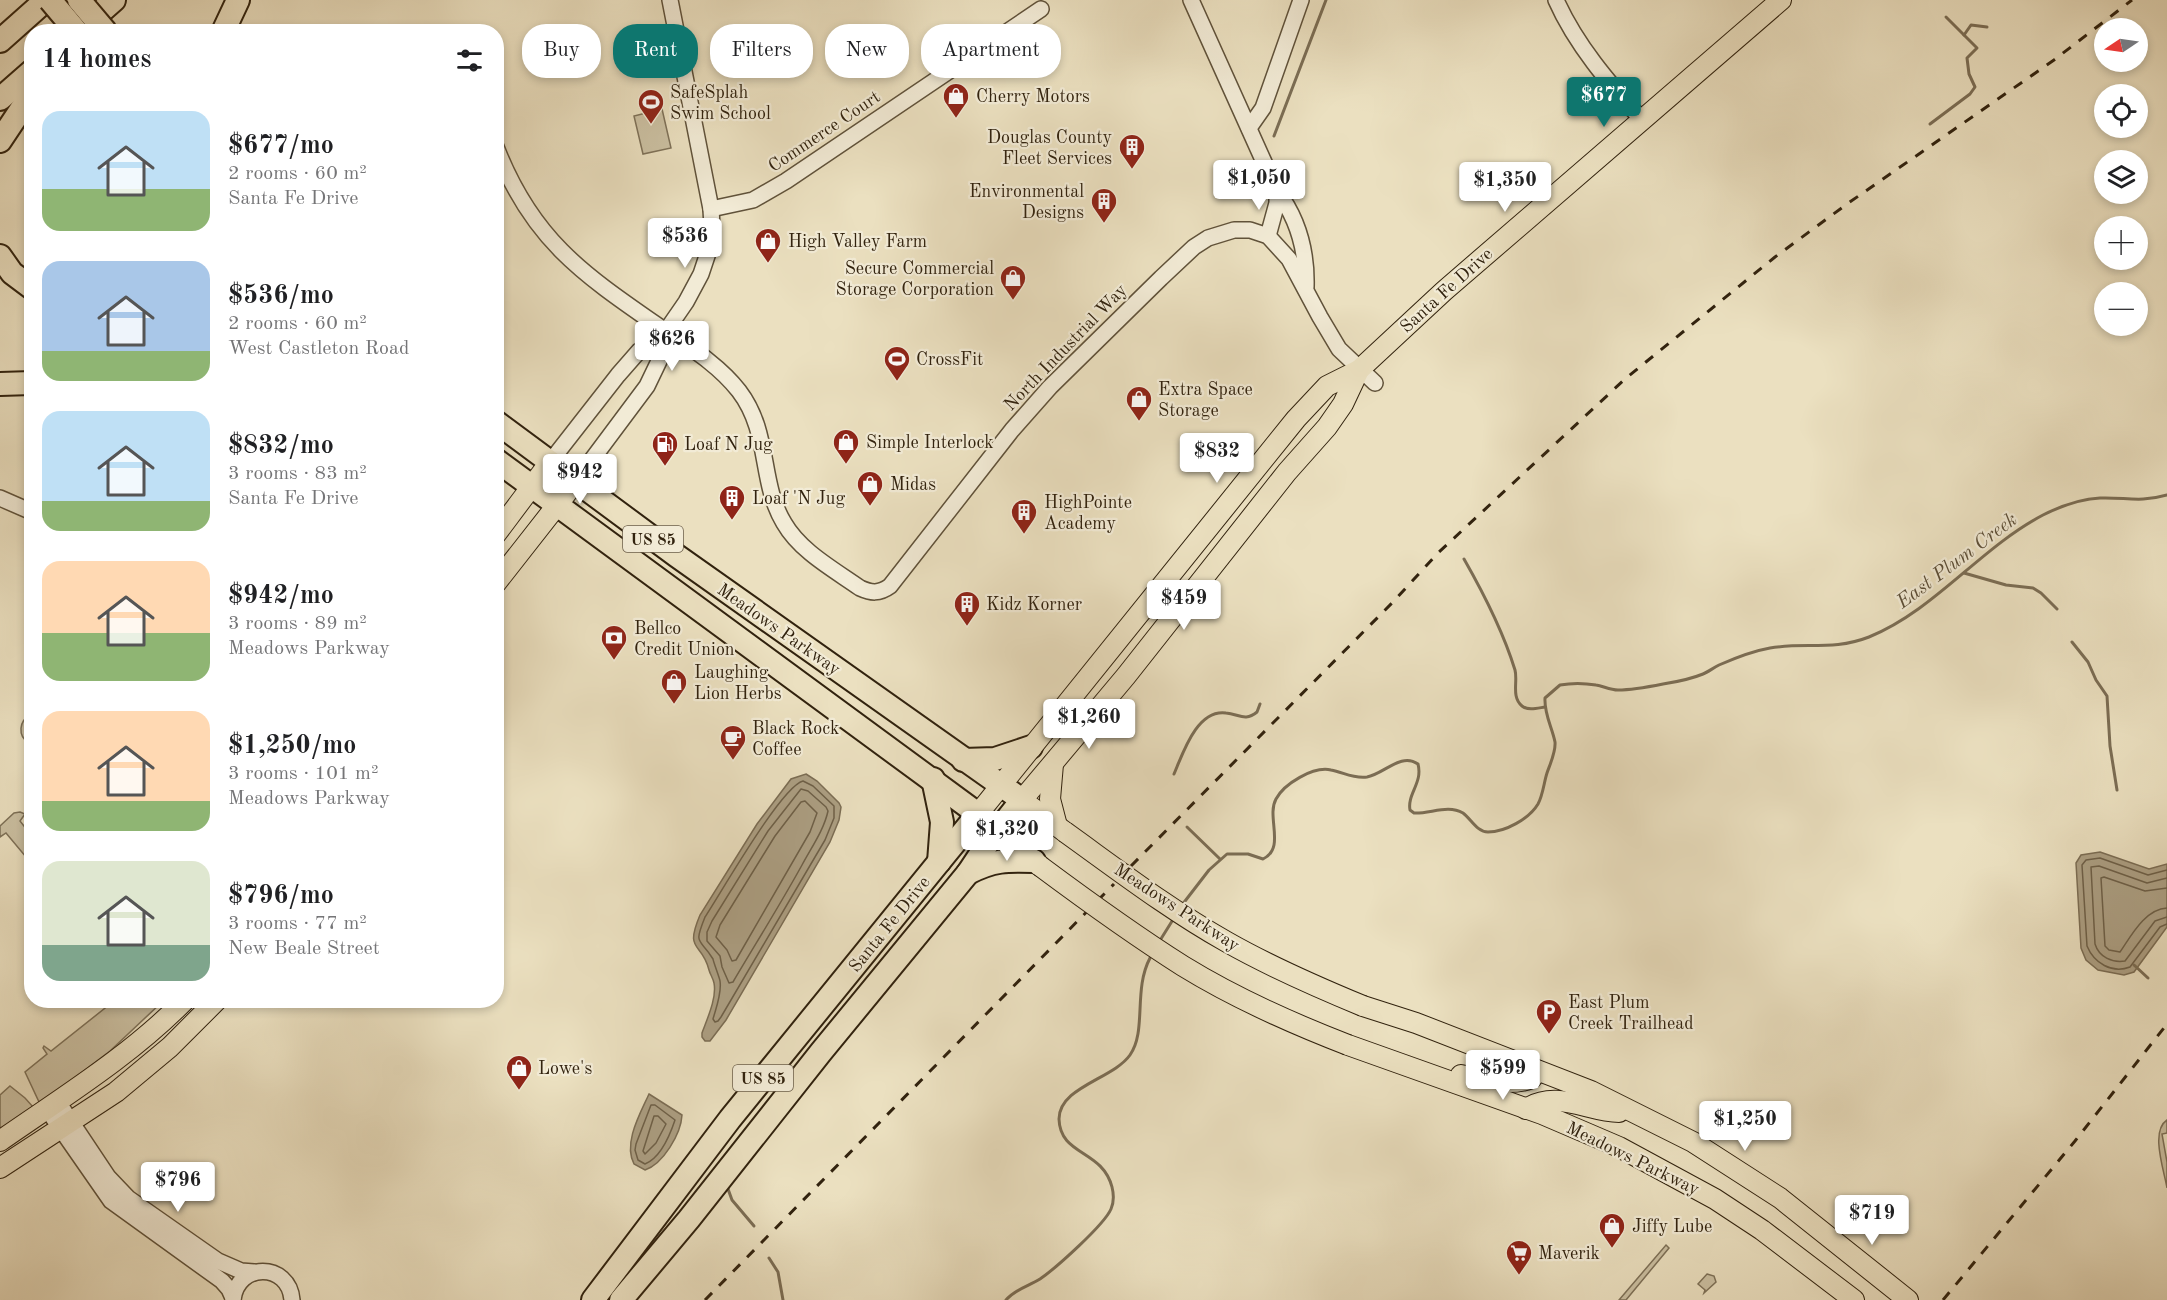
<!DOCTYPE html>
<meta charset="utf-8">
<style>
:root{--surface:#fff;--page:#f6f6f6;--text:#202124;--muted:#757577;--accent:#0f766e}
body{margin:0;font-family:"Old Standard TT",serif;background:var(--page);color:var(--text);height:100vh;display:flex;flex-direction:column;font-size:22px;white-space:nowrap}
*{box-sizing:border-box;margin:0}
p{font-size:20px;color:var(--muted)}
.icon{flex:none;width:33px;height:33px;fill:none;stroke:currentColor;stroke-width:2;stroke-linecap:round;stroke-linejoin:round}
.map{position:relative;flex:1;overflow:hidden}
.sheet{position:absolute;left:24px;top:24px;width:480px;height:984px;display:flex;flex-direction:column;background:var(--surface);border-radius:24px;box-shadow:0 3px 9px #0003}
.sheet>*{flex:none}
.banner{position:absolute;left:522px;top:24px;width:570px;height:54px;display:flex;gap:12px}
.needle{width:39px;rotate:257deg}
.buttons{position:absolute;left:2094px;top:18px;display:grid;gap:12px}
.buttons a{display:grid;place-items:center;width:54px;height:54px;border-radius:50%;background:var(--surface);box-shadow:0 3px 9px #0003;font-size:30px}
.price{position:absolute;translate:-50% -51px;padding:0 14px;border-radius:6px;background:#fff;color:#222;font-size:20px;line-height:39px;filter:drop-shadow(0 2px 3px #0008)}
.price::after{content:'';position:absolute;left:50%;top:36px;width:18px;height:14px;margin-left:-9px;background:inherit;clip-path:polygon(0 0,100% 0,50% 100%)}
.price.active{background:var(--accent);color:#fff}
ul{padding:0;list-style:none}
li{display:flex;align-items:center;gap:18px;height:150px;padding:0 18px}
li span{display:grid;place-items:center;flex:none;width:168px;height:120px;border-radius:18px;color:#555}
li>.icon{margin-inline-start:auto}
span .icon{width:72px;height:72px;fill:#fffc;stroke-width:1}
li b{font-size:26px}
h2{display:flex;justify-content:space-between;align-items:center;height:72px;padding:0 18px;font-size:26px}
.tag{padding:0 21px;border-radius:24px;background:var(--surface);box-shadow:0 3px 9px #0003;font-size:21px;line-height:54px}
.tag.active{background:var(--accent);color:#fff}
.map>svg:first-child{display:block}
.green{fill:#cbc0a2;stroke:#7e7158;stroke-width:1.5}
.water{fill:#ac9f83;stroke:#7b6d54;stroke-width:1.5}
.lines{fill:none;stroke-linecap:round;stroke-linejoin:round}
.shore{stroke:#6e6048;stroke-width:1.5}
.stream{stroke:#7b6d54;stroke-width:3}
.minor-casing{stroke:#60523a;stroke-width:18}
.major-casing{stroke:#31220e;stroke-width:22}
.highway-casing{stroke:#31220e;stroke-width:26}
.minor{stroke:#f2ebd6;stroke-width:15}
.major{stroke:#ebe0c0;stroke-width:20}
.highway{stroke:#ebe0c0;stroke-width:22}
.rail{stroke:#31220e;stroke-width:3;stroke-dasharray:10 10;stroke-linecap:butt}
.major-bridge-casing{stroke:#31220e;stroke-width:22;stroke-linecap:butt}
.highway-bridge-casing{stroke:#31220e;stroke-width:26;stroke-linecap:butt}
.major-bridge{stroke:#ebe0c0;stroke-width:20}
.highway-bridge{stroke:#ebe0c0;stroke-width:22}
.labels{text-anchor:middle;stroke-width:4.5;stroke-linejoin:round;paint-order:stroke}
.shield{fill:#f2ebd6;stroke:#6b5e4a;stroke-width:1.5}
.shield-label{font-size:16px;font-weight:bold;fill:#31220e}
.poi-label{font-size:18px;fill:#31220e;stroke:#f2ebd6;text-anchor:start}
.street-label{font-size:18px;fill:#31220e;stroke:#f2ebd6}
.water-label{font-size:20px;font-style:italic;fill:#5c4e37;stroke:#f2ebd6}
</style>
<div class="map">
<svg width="2167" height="1300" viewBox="0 0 2167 1300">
<rect width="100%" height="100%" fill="#ebe0c0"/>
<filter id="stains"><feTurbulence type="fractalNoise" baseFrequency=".00333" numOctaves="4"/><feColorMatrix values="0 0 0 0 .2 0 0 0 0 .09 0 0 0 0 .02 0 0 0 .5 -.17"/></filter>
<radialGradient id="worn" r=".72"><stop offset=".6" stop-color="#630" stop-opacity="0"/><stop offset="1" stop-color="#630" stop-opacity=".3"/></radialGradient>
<g class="green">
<polygon points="662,109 671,148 643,154 634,116"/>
<path d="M31 715V742L29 743C17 736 19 720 31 715Z"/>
<polygon points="20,812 25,814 20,821 31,835 31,863 6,833 0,837 0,826 14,813"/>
<polygon points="161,1000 162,1002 110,1051 40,1104 25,1072 47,1054 43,1048 44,1046 51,1051 114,1001"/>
<polygon points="10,1086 25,1098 34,1108 0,1131 0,1095"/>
<path d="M2167 1120V1133L2162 1134 2167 1162V1188C2164 1170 2150 1131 2167 1120Z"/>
<polygon points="1666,1245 1669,1248 1626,1300 1619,1300"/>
<polygon points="1707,1274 1714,1276 1716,1282 1704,1293 1705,1290 1698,1284"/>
</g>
<g class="water">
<path d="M806 774 817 781 839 803 841 807 839 820 830 842 726 1020 710 1041H705L702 1037V1033C707 1019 717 998 714 983 713 978 710 974 709 970 702 941 684 953 700 915L757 824 791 779Z"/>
<polygon points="2100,852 2149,869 2167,864 2167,927 2134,972 2124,975 2098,970 2086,960 2081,948 2076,863 2081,855"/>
<path d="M649 1094 682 1115C681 1134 663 1164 645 1170L634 1164C623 1143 640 1114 649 1094Z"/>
</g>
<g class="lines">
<g class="shore">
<path d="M803 781 813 786 834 806V818L825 840 721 1017 718 1021 715 1022 713 1019C716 1008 722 993 720 981 720 979 713 961 713 959 700 937 693 947 705 917 721 893 781 787 803 781Z"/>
<path d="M801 789 808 791 826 807 828 811C824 830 811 848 802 865 780 905 756 943 733 982L729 983 722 967 720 956 707 941V932L712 921 768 831Z"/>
<polygon points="805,801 817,813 810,832 736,960 732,961 727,950 716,937 720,925 775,836 801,802"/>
<path d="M2167 870 2148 875 2100 858 2086 860 2082 865 2087 946C2094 963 2112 974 2130 967L2160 927 2167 924"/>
<path d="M2167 878 2147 883 2099 866 2091 867 2095 944C2099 957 2112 963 2125 961L2155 921 2167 917"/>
<path d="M2167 888 2145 891 2104 877 2101 878 2105 946 2109 950 2120 952C2131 936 2145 909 2167 908"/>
<path d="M651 1105H655L675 1120C670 1135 660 1158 645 1164L638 1160 635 1150 636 1144Z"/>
<polygon points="654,1116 658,1116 666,1124 656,1143 645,1154 643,1151"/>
</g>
<g class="stream">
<polyline points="1964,35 1971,25 1987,27"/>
<polyline points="1930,124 1970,94 1975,87 1969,74 1967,58 1977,48 1946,17"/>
<polyline points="1274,136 1326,0"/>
<path d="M1464 559C1484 594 1503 631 1515 670 1518 681 1511 697 1522 706 1528 711 1538 708 1545 707"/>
<polyline points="1964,573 2006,585 2033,588 2041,593 2057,609"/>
<polyline points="2072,642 2088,662 2096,680 2107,696 2110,746 2117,790"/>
<path d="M1174 774C1183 753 1197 709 1226 713 1239 714 1245 722 1257 712L1260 704"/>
<polyline points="1187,827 1220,859"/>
<path d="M1182 905 1209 870 1227 854H1248L1263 859C1286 848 1266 817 1276 799 1284 784 1313 766 1331 770 1343 772 1353 779 1367 777 1384 774 1401 752 1418 764 1423 783 1407 794 1410 810L1414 813C1430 814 1448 804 1463 813 1471 819 1477 832 1488 832 1505 832 1529 819 1538 804 1543 795 1544 782 1547 773 1550 764 1556 752 1555 742 1552 727 1544 714 1545 698L1560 685C1571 683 1584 683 1596 685 1603 686 1610 690 1618 690 1633 690 1648 687 1663 684 1676 682 1691 679 1703 674 1708 672 1713 668 1719 665 1735 658 1753 651 1770 648 1805 642 1833 651 1869 637 1935 610 1980 548 2043 515 2061 506 2080 499 2100 498 2126 497 2139 503 2167 495"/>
<polyline points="1159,942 1174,918"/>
<polyline points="2134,965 2148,978"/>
<polyline points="728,1189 732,1200 754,1226"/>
<polyline points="769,1258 778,1272 783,1300"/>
<path d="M1006 1300C1015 1289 1029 1286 1040 1279 1056 1268 1104 1225 1111 1209 1114 1202 1114 1195 1112 1187 1102 1149 1060 1156 1059 1119 1059 1087 1113 1079 1130 1055 1147 1031 1133 990 1150 958"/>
</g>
<g class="minor-casing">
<g id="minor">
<polyline points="1191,0 1277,191 1277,203 1268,236"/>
<path d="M1556 0C1576 45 1609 83 1642 120"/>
<polyline points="1249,128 1263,108 1301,0"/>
<path d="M496 147C532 240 583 274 661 328 689 347 718 364 739 391 771 433 759 482 784 523 800 551 833 569 860 588 871 593 879 594 890 586L1012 430 1050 387 1161 278 1194 247 1208 238 1234 230H1250L1268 236 1289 259 1320 317 1339 349 1375 383"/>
<path d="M1277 191C1299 220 1307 251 1306 287"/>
<polyline points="711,209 753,200 786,181 1041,9"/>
<polyline points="550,462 618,375 639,351 666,331 686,302 701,274 708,253 712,227 711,209 670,0"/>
<polyline points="576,481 647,386 659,361 666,331"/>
<polyline points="0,498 32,512"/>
<polyline points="58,1102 108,1177 128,1198 218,1261 241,1271 254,1272"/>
<polyline points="47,1109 111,1201 222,1281 229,1289 233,1298"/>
<path d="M233 1300C237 1262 289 1262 292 1300"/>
</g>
</g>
<g class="major-casing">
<g id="major">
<polyline points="496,534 550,462"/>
<polyline points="496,583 576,481"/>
<polyline points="1053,764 1050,799 1057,826"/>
<polyline points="1065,832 1022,800 1126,676 1287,472 1327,427 1343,404 1359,370"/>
<polyline points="1040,866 978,814 1296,419 1327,386 1359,370 1444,291 1781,0"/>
<polyline points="1363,1006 1416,1023 1591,1091 1693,1142 1780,1198 1908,1300"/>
<polyline points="1348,1045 1542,1114 1619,1147 1715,1199 1762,1230 1854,1300"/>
<path d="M1461 1075C1484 1079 1509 1087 1532 1078L1536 1070"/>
<path d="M1526 1109C1557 1089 1588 1112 1619 1112"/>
<path d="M0 1141C63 1097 130 1056 185 1000"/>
<polyline points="0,1168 116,1092 170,1047 217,1000"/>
</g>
</g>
<g class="highway-casing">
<g id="highway">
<polyline points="79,31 114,0"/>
<polyline points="223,32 238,0"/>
<polyline points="0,41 46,0"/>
<polyline points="0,99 32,71"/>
<polyline points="0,141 32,93"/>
<polyline points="0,256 12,273 32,288"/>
<polyline points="0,384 32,383"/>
<polyline points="496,422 677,556 1022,800 988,843 968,873 821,1052 689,1219 621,1300"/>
<polyline points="496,460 978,814 730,1119 593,1300"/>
<polyline points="963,760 995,759 1031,747"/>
<polyline points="933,779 942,822 939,862"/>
<path d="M968 873C993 860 1007 860 1034 861"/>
</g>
</g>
<use href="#minor" class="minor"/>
<use href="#major" class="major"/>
<use href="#highway" class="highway"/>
<g class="rail">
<polyline points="1131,866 1393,602 1438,553 1625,379 1775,257 1847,204 2054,60 2132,0"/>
<polyline points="705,1300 1114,884"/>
<polyline points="1943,1300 2075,1141 2167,1024"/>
</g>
<g class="major-bridge-casing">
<g id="major-bridge">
<path d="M1065 832C1118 870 1170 910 1227 942 1271 967 1317 987 1363 1006"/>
<path d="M1040 866C1087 901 1134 935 1183 966 1235 998 1291 1023 1348 1045"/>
</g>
</g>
<g class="highway-bridge-casing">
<g id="highway-bridge">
<polyline points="50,0 77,32"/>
<polyline points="79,0 106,32"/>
</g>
</g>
<use href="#major-bridge" class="major-bridge"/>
<use href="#highway-bridge" class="highway-bridge"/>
</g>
<defs>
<g id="shop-pin" transform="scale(1.35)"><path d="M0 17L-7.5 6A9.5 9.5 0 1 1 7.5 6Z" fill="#8f2418" stroke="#f2ebd6"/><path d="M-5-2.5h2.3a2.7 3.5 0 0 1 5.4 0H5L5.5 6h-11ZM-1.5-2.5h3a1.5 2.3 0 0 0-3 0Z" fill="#fff"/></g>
<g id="stadium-pin" transform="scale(1.35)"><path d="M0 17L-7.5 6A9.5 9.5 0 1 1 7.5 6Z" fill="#8f2418" stroke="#f2ebd6"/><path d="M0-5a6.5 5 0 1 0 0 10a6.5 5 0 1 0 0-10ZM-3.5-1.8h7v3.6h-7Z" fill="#fff"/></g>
<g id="building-pin" transform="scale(1.35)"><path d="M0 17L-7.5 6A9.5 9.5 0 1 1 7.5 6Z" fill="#8f2418" stroke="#f2ebd6"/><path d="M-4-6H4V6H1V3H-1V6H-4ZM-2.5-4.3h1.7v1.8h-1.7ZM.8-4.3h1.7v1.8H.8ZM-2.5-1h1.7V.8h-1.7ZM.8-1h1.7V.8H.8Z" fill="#fff"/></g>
<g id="fuel-pin" transform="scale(1.35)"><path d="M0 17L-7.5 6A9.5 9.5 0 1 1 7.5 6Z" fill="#8f2418" stroke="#f2ebd6"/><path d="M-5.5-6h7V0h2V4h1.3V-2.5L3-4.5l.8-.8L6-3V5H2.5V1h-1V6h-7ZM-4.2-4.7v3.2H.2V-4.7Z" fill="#fff"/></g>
<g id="bank-pin" transform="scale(1.35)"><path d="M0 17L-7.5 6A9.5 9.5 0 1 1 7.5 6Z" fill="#8f2418" stroke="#f2ebd6"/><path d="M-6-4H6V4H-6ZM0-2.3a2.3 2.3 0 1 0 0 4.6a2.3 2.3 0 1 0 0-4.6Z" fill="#fff"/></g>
<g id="cafe-pin" transform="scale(1.35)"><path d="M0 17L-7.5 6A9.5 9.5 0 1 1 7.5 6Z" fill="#8f2418" stroke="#f2ebd6"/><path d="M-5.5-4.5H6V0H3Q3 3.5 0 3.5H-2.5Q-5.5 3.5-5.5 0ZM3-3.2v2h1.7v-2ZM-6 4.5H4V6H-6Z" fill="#fff"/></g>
<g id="parking-pin" transform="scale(1.35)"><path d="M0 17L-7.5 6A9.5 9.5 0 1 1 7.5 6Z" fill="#8f2418" stroke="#f2ebd6"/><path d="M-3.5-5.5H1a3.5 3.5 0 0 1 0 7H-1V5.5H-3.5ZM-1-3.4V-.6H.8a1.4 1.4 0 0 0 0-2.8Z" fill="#fff"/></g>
<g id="supermarket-pin" transform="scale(1.35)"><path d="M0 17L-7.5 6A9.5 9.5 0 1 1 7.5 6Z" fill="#8f2418" stroke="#f2ebd6"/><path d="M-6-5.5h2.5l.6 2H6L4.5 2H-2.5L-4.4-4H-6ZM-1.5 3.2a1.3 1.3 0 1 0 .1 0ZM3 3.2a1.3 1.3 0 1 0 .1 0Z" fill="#fff"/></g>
</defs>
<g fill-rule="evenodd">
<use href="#shop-pin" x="956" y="96"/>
<use href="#stadium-pin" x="651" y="102"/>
<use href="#building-pin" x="1132" y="147"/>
<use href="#building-pin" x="1104" y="201"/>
<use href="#shop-pin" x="768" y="241"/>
<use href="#shop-pin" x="1013" y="278"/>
<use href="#stadium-pin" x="897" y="359"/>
<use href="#shop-pin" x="1139" y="399"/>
<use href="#shop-pin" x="846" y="442"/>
<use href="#fuel-pin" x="665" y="444"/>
<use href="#shop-pin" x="870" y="484"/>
<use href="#building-pin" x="732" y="498"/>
<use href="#building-pin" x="1024" y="512"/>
<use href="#building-pin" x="967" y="604"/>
<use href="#bank-pin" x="614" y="638"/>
<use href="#shop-pin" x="674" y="682"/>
<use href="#cafe-pin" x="733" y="738"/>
<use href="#parking-pin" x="1549" y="1012"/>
<use href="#shop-pin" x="519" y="1068"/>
<use href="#shop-pin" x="1612" y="1226"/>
<use href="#supermarket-pin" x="1519" y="1253"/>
</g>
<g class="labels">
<g class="shield">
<rect x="623" y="526" width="60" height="26" rx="4.5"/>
<rect x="733" y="1065" width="60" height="26" rx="4.5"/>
</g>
<g class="shield-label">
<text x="653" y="545">US 85</text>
<text x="763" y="1084">US 85</text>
</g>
<g class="poi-label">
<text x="670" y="98">SafeSplah<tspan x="670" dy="21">Swim School</tspan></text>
<text x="976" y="102">Cherry Motors</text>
<text x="1112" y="143" text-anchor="end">Douglas County<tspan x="1112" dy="21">Fleet Services</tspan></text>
<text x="1084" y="197" text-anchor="end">Environmental<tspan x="1084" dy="21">Designs</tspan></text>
<text x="788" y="247">High Valley Farm</text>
<text x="994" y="274" text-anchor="end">Secure Commercial<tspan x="994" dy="21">Storage Corporation</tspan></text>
<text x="916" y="365">CrossFit</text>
<text x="1158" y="395">Extra Space<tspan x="1158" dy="21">Storage</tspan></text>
<text x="866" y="448">Simple Interlock</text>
<text x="684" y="450">Loaf N Jug</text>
<text x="890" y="490">Midas</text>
<text x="752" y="504">Loaf 'N Jug</text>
<text x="1044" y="508">HighPointe<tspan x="1044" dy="21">Academy</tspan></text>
<text x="986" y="610">Kidz Korner</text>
<text x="634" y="634">Bellco<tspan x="634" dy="21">Credit Union</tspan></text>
<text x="694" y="678">Laughing<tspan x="694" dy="21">Lion Herbs</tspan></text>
<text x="752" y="734">Black Rock<tspan x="752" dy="21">Coffee</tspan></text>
<text x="1568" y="1008">East Plum<tspan x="1568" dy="21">Creek Trailhead</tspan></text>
<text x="538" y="1074">Lowe's</text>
<text x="1632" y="1232">Jiffy Lube</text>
<text x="1538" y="1259">Maverik</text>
</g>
<g class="street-label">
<text transform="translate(824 131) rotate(-34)" y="6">Commerce Court</text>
<text transform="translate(1446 290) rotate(-42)" y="6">Santa Fe Drive</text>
<text transform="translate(1065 347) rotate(-46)" y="6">North Industrial Way</text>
<text transform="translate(779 629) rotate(35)" y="6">Meadows Parkway</text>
<text transform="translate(1177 907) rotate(33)" y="6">Meadows Parkway</text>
<text transform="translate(889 924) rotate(-51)" y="6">Santa Fe Drive</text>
<text transform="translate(1633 1158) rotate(26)" y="6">Meadows Parkway</text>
</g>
<g class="water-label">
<text transform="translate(1956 560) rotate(-37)" y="7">East Plum Creek</text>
</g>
</g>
<rect width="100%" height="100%" filter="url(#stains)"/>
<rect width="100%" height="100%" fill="url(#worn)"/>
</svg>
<div class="buttons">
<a><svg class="needle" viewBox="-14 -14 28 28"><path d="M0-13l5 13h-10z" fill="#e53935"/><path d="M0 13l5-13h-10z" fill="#757577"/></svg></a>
<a><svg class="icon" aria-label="locate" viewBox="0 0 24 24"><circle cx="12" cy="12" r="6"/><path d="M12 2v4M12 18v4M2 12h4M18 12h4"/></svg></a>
<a><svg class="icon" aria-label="layers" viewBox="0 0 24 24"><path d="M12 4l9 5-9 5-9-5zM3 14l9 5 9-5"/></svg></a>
<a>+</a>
<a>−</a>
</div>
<b class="price active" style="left:1604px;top:128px">$677</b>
<b class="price" style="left:1259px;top:211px">$1,050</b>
<b class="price" style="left:1505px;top:213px">$1,350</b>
<b class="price" style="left:685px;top:269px">$536</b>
<b class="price" style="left:672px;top:372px">$626</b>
<b class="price" style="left:1217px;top:484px">$832</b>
<b class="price" style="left:580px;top:505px">$942</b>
<b class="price" style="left:1184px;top:631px">$459</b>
<b class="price" style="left:1089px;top:750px">$1,260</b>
<b class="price" style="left:1007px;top:862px">$1,320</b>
<b class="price" style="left:1503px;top:1101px">$599</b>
<b class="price" style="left:1745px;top:1152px">$1,250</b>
<b class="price" style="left:178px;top:1213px">$796</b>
<b class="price" style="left:1872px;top:1246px">$719</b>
<div class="banner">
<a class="tag">Buy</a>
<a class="tag active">Rent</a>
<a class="tag">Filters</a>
<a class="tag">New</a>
<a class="tag">Apartment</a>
</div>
<section class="sheet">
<h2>14 homes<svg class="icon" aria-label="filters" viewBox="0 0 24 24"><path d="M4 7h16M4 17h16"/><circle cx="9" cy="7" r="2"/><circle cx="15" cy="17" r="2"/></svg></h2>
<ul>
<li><span style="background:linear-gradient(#bfe0f5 65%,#8fb573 0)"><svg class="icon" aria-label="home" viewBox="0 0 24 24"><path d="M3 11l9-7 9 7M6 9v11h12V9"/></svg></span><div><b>$677/mo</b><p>2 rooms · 60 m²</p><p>Santa Fe Drive</p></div></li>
<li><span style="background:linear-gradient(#a9c7e8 75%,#8fb573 0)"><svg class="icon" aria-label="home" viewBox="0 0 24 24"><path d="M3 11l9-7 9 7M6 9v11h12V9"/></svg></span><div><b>$536/mo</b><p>2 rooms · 60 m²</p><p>West Castleton Road</p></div></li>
<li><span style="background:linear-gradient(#bfe0f5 75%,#8fb573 0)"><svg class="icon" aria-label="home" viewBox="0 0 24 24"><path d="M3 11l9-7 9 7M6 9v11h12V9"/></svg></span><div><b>$832/mo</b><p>3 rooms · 83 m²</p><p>Santa Fe Drive</p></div></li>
<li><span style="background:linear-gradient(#ffd9b3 60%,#8fb573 0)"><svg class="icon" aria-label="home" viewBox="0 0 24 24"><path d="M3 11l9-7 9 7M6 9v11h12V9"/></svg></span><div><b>$942/mo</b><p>3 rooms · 89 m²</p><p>Meadows Parkway</p></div></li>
<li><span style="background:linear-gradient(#ffd9b3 75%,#8fb573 0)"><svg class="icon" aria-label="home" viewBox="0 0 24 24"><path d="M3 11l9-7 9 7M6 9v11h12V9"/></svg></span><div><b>$1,250/mo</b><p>3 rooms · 101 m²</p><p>Meadows Parkway</p></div></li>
<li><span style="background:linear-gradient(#dfe7d0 70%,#7fa58c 0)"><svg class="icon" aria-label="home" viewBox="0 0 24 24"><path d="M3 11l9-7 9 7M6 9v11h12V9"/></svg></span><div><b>$796/mo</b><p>3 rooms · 77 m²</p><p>New Beale Street</p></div></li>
</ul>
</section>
</div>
